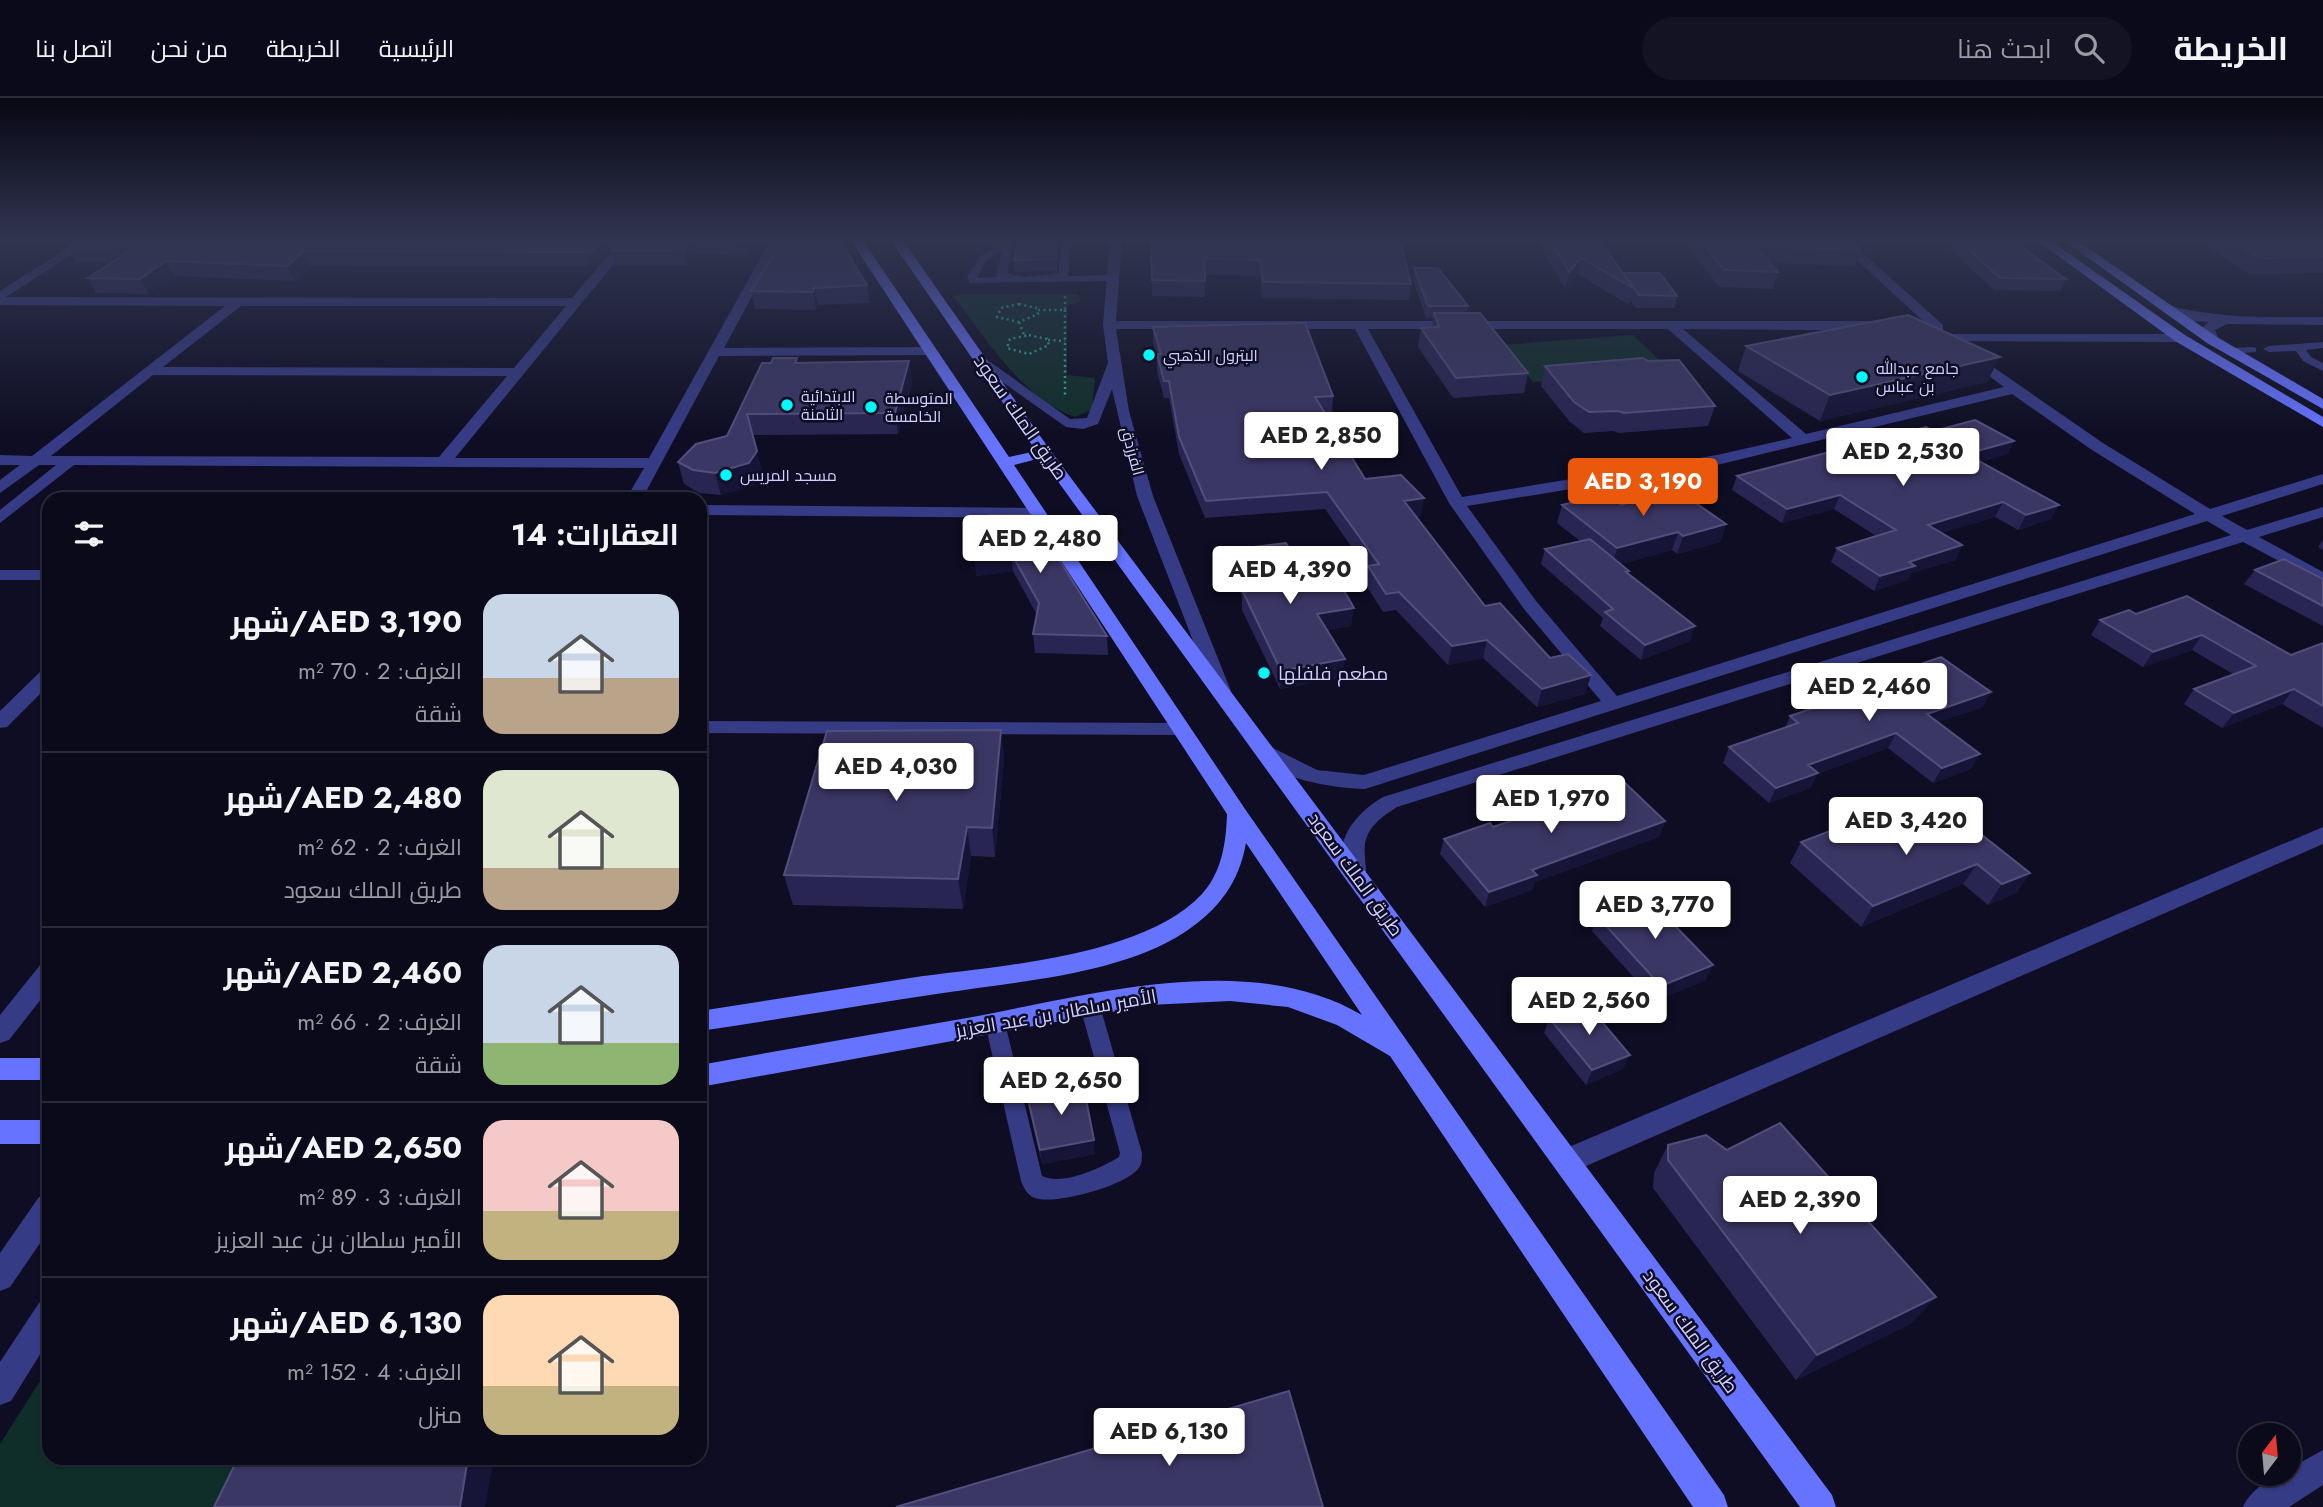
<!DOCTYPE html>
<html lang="ar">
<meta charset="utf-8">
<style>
:root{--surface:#0a0a1a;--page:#131323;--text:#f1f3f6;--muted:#999aa2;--line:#2a2b39;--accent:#ea580c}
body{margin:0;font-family:Jost,Cairo,sans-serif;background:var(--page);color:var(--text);direction:rtl;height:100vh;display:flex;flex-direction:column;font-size:26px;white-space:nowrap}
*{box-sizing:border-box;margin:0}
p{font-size:23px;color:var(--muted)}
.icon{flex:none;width:38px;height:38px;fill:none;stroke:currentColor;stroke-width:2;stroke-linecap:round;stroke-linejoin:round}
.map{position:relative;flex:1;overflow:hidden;direction:ltr}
.panel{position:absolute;left:42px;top:394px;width:665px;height:973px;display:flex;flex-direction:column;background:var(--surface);border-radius:21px;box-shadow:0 2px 5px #0004,0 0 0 2px var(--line);direction:rtl}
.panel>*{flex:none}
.needle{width:46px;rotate:16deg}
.fabs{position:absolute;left:2238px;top:1325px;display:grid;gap:14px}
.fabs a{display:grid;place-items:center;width:63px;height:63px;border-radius:50%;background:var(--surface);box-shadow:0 2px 5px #0004,0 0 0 2px var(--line);font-size:35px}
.price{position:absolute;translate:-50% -60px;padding:0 16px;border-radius:7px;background:#fff;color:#222;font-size:23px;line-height:46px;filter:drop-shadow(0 2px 4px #0008)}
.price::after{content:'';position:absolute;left:50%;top:42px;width:21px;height:16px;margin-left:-10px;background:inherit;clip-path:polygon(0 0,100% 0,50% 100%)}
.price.on{background:var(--accent);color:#fff}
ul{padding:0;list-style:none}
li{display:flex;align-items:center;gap:21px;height:175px;padding:0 28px}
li+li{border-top:2px solid var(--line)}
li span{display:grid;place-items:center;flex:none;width:196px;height:140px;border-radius:21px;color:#555}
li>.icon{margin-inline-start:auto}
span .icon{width:84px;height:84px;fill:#fffc;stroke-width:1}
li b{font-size:30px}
h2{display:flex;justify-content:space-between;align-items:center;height:84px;padding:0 28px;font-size:30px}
header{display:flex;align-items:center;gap:42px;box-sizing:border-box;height:98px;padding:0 35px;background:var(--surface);border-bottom:2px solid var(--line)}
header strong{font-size:33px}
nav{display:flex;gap:38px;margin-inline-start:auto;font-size:24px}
.search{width:490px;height:63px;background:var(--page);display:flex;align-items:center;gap:18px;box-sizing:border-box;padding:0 24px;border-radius:38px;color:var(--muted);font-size:26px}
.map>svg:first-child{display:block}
.green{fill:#102e29}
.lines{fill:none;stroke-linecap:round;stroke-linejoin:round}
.path{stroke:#29baa2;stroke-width:2.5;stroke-dasharray:2 3.5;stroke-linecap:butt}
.lane{fill:#363b85;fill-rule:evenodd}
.street{fill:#363b85;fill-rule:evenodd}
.secondary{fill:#6673ff;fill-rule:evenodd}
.wall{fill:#292552}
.shaded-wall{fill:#161437}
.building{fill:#3b3765;stroke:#524f7d;stroke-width:2}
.poi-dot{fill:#00faf9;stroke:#0e0d23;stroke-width:2.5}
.labels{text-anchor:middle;stroke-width:5;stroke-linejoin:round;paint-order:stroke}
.far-poi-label{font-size:16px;fill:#d0cfff;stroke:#0e0d23;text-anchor:start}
.far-street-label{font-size:16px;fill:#d0cfff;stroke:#0e0d23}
.street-label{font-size:19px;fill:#d0cfff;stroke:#0e0d23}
.poi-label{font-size:19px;fill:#d0cfff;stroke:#0e0d23;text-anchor:start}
</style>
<header>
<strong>الخريطة</strong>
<div class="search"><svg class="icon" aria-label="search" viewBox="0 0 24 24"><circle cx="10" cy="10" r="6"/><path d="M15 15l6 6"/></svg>ابحث هنا</div>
<nav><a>الرئيسية</a><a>الخريطة</a><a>من نحن</a><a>اتصل بنا</a></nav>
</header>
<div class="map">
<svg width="2323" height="1409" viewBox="0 0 2323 1409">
<rect width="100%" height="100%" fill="#0e0d23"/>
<g class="green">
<path d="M964 196H1078L1081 203 1067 208V277L1095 280 1092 312 1075 319C1021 300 987 241 953 198Z"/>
<polygon points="1633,237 1670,272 1533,284 1502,247"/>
<polygon points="49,1269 49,1360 244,1360 221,1409 0,1409 0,1346"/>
</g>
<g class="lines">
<g class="path">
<polygon points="1019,206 1036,210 1038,216 1019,224 997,219 1001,210"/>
<polyline points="1038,212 1065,212 1065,198"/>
<polyline points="1065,212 1065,300"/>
<polyline points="1019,224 1024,237"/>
<polygon points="1029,237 1047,241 1049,247 1029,256 1007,250 1010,241"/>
<polyline points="1048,242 1065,243"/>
</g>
<g class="lane">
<path d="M1009 142 1014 145 1007 175 1024 179 1059 175 1061 147 1066 144 1071 147 1068 178 1113 177 1118 180 1113 183 970 185 967 179 979 159ZM1002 153 996 177 999 179 977 180 986 163Z"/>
<polygon points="2323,244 2323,250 2306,252 2311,259 2323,265 2323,273 2303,263 2296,253 2269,254 2263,251 2269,248"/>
<polygon points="2252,249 2256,250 2256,254 2230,256 2224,253 2230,250"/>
<path d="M1090 900 1097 902 1100 908 1142 1055C1142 1060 1142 1067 1138 1071 1124 1088 1061 1105 1039 1101 1029 1100 1024 1091 1021 1083L985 925 988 919 995 917 1002 919 1005 925 1042 1078C1063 1088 1101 1070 1119 1059L1120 1055 1080 908 1083 902Z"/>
</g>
<g class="street">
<path d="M82 141H96L6 199 572 200 622 141H634L455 360H649L771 141H783L724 250 929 249 936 253 929 257 719 258 642 401H626L644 370 74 367 0 425V412L56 367H39L0 395V382L20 367H0V357L32 358 225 208 0 207V193ZM241 208H566L514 270 163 269ZM153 277 507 278 439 359 51 358Z"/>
<path d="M1110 141H1122L1116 223H1923L1834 141H1847L1943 227V233L1683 231 1806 336 2004 289 1965 260V254L1970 253 2103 345 2210 411 2323 376V386L2222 418 2247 432 2323 409V419L2259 439 2323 474V486L2243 444 1397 709C1377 722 1362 733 1365 759 1365 768 1368 774 1364 782H1348C1329 747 1354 716 1383 699L2231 437 2207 423 1365 691C1334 690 1273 682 1255 653L1265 646 1317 672 1364 677 1601 603 1524 511 1449 405 1355 231H1116L1129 313 1153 398 1231 593 1221 599 1214 597 1137 398 1112 291 1098 326 1083 331 1066 329 974 264 986 261 1070 321 1087 320 1108 265 1103 227ZM1368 231H1668L1792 340 1717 357 1462 399ZM2012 296 2092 352 2195 416 1617 598 1536 503 1467 408 1717 367Z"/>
<path d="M2167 207C2219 221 2269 219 2323 219V227L2227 226 2215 232 2219 242 2212 246 2205 242 2202 230 2209 224 2191 223 2163 214V208Z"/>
<polygon points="1948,236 2180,236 2187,240 2180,244 1943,243 1943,237"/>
<polygon points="700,407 1038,410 1046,415 1038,420 700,417"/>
<rect x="0" y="472" width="49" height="10"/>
<polygon points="49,570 49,587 7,629 0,630 0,613 42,572"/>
<polygon points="700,623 1181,625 1191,631 1181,637 700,635"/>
<polygon points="2323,729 2323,746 1577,1072 1567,1075 1557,1072 1553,1063 1557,1054"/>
<polygon points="49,864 49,891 9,942 0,945 0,917 41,866"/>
<polygon points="49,1095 49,1132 10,1189 0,1193 0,1155 39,1099"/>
<polygon points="49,1200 49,1242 11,1303 0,1307 0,1264 39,1205"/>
<path d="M2323 1352V1387L2289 1409H2243C2249 1394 2272 1376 2289 1376V1371Z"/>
</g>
<g class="secondary">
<path d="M850 141H862L1009 359 1036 353 890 141H902L1050 352 1832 1397 1836 1409H1800L1041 360 1014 367 1245 711 1724 1397 1728 1409H1693L1390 958 1337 927 1288 909 1230 903 1149 907 700 989V967C789 951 878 935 967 920 1087 898 1249 850 1362 917L1246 745C1239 785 1218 812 1185 834 1119 877 1019 883 943 895 862 907 781 921 700 933V913C770 902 840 891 910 880 994 868 1142 860 1202 796 1222 774 1226 745 1227 716Z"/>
<polygon points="2035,141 2048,141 2185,237 2323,319 2323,329 2175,243"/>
<polygon points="2062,141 2075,141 2217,239 2323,301 2323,311 2207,245"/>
<rect x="0" y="960" width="49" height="22"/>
<rect x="0" y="1022" width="49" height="24"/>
</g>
</g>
<g class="wall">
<polygon points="82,141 620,141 596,167 590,169 311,168 294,183 174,178 149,196 96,195 88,180 112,164 76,164 68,150"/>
<polygon points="621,141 759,141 746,158 696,155 687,167 616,167 611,153"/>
<polygon points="784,141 832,141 867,187 870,205 818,207 816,212 755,211 751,193"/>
<polygon points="1057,141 1058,153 1057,173 1015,174 1014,162"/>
<polygon points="1151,141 1411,186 1409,202 1262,200 1260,178 1205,177 1205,199 1152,198"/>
<polygon points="1537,141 1599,141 1623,175 1677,198 1674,210 1636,210 1630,202 1629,207 1578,176 1565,191"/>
<polygon points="1682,141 1849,141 1860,152 1854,168 1770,165 1778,174 1773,191 1719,189"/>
<polygon points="1939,141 2010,141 2066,181 2060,193 1994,192"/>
<polygon points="2195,141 2323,141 2323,175 2250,176"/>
<polygon points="1414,170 1468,208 1467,215 1528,275 1524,295 1453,300 1418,249 1421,230 1432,230 1433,220 1426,220 1413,182"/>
<polygon points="1153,229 1333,298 1332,315 1325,315 1365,381 1421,418 1416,419 1485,508 1550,560 1591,577 1585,596 1537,609 1483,560 1448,567 1396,512 1383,514 1365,486 1367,471 1325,411 1205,420 1179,356 1169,300 1164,300 1157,273 1157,257 1153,245"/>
<polygon points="1746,248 1987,284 1820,323 1738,273"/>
<polygon points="797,260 798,265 912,284 898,336 753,337 762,375 754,387 721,397 699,395 684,386 678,364 727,338 771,265"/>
<polygon points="1545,268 1715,308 1708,328 1619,335 1613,333 1584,335 1570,324 1541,288"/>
<polygon points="1934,333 2014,343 2007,356 1980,364 2051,421 2018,432 1995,419 1941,435 1962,447 1955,462 1911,475 1908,482 1874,493 1831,464 1837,450 1876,438 1834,411 1782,425 1732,392 1737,378"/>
<polygon points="1562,407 1621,407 1726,426 1720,444 1677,456 1672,452 1621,466 1628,476 1690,543 1641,562 1600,528 1603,520 1541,466 1545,451 1580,443 1557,425"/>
<polygon points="988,417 1107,538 1108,557 1035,555 1033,536 1037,517 1013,473 976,478"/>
<polygon points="2323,442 2323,452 2318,449"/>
<polygon points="1228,452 1309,485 1351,528 1327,532 1342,579 1280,591 1242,512 1242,498 1227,470"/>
<polygon points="2255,472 2323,481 2323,528 2244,486"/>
<polygon points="2136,516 2291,557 2323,545 2323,630 2282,606 2222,630 2184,606 2194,591 2233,576 2192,552 2143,569 2091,537 2100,522"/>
<polygon points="1871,583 1983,609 1938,624 1971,671 1933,685 1888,650 1817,676 1810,690 1769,705 1723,665 1729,649 1785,630 1790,618 1828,605 1835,591"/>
<polygon points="1001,632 1004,661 995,759 971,758 963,811 793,807 784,777"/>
<polygon points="1665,723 1659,739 1535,784 1532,792 1485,809 1440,756 1444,741 1493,729"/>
<polygon points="1801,744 1909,744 2030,775 2016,795 1988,807 1963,786 1861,829 1790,765"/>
<polygon points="1597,818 1706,882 1655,903 1592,833"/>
<polygon points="1549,920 1623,971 1586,987 1544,935"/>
<polygon points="1027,997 1095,1056 1042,1066 1029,1011"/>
<polygon points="1668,1047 1912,1225 1796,1282 1653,1090 1654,1075"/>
</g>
<g class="shaded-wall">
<polygon points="0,141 20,141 0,152"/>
<polygon points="602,141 620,141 596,167 590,169 585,154"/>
<polygon points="692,141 696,155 687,167 684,152"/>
<polygon points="745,141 759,141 746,158 743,144"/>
<polygon points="1057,141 1058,153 1057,173 1056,161"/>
<polygon points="304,153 311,168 294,183 287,168"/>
<polygon points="1581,160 1578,176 1565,191 1569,174"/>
<polygon points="166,163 174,178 149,196 140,181"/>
<polygon points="814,190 818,207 816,212 813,194"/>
<polygon points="2000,259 1987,284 1820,323 1830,297"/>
<polygon points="909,263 912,284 898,336 895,315"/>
<polygon points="2014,343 2007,356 1959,370 1966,356"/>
<polygon points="757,353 762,375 754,387 721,397 715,375"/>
<polygon points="1840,397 1834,411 1782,425 1787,411"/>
<polygon points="1424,400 1421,418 1401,421 1404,403"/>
<polygon points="2003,404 1995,419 1921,441 1928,427"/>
<polygon points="2059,407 2051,421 2018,432 2026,417"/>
<polygon points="1726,426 1720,444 1677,456 1683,438"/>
<polygon points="1678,434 1672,452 1612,469 1617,450"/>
<polygon points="1962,447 1955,462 1911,475 1908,482 1874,493 1880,478 1909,464"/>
<polygon points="1011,455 1013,473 976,478 974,459"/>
<polygon points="1354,510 1351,528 1315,534 1317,516"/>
<polygon points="1695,528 1690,543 1641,562 1645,547"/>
<polygon points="2202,537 2192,552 2143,569 2153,554"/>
<polygon points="1487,542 1483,560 1448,567 1452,548"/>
<polygon points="1345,561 1342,579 1280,591 1281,573"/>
<polygon points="1591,577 1585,596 1537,609 1542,591"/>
<polygon points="2294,591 2282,606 2222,630 2234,615"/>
<polygon points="1991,594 1983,609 1918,631 1927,616"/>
<polygon points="1001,632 1004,661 995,759 992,730"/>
<polygon points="1896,635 1888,650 1817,676 1810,690 1769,705 1776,690 1808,667"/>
<polygon points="1980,656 1971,671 1933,685 1942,670"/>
<polygon points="1665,723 1659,739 1535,784 1532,792 1485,809 1489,794 1532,772"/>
<polygon points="967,729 971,758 963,811 958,781"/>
<polygon points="1977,766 1963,786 1861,829 1873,808"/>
<polygon points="2030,775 2016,795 1988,807 2002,786"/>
<polygon points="1713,867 1706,882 1655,903 1661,888"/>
<polygon points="1630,957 1623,971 1586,987 1592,972"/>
<polygon points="1094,1042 1095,1056 1042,1066 1040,1052"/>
<polygon points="1936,1199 1912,1225 1796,1282 1817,1257"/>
<polygon points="468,1360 494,1360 485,1409 460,1409"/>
</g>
<g class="building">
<polygon points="82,141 602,141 592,153 585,154 304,153 287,168 166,163 140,181 88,180 135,149 68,150"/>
<polygon points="621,141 692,141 684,152 611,153"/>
<polygon points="699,141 745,141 743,144"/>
<polygon points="784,141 829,141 829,143 840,143 867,187 814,190 813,194 751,193"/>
<polygon points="1018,141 1057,141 1056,161 1014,162"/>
<polygon points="1151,141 1400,141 1411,186 1263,184 1260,162 1204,160 1205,183 1152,182"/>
<polygon points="1549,141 1599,141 1633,190 1581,160 1569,174"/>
<polygon points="1699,141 1849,141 1860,152 1755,148 1778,174 1724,172"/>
<polygon points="1957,141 2010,141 2066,181 2000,180"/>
<polygon points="2229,141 2323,141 2323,159 2260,160"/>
<polygon points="1414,170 1438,170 1468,208 1428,208"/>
<polygon points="1623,175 1660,175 1677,198 1639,197"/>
<polygon points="1434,215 1480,215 1528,275 1456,280 1421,230 1439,229"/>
<polygon points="1908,217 2000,259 1830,297 1746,248"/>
<polygon points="1305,225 1333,298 1315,299 1365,381 1401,377 1424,400 1404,403 1485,508 1500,505 1550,560 1568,556 1591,577 1542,591 1487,542 1452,548 1399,494 1386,496 1368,468 1379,466 1327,394 1206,403 1179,339 1169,283 1164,283 1157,256 1161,256 1153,229"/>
<polygon points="773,260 797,260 795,265 909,263 895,315 747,316 757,353 749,365 715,375 693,372 678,364 696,346 727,338 762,265 771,265"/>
<polygon points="1643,260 1648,263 1679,262 1715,308 1624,315 1618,313 1589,314 1574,304 1545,268"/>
<polygon points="1975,322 2014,343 1966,356 2059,407 2026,417 2003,404 1928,427 1962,447 1909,464 1915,468 1880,478 1837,450 1896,432 1840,397 1787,411 1737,378 1926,329 1934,333"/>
<polygon points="1677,392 1726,426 1683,438 1678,434 1617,450 1562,407 1606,396 1621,407"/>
<polygon points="988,417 1031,417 1107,538 1033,536 1039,505 1011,455 974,459"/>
<polygon points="1590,441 1629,473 1626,474 1695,528 1645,547 1605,514 1613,511 1545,451"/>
<polygon points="1286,445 1309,485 1338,482 1354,510 1317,516 1345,561 1281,573 1243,494 1251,493 1228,452"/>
<polygon points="2284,461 2323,481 2323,508 2255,472"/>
<polygon points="2187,498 2291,557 2323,545 2323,608 2294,591 2234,615 2194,591 2256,568 2202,537 2153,554 2100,522 2129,512 2136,516"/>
<polygon points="1941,559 1991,594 1927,616 1980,656 1942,670 1896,635 1808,667 1818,675 1776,690 1729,649 1798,625 1790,618 1846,599 1835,591 1867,580 1871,583"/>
<polygon points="1001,632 992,730 967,729 958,781 784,777 827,633"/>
<polygon points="1624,684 1665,723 1532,772 1537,777 1489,794 1444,741 1490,725 1493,729"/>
<polygon points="1875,716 1909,744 1963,722 2030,775 2002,786 1977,766 1873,808 1801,744"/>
<polygon points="1647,799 1713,867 1661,888 1597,818"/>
<polygon points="1586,905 1630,957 1592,972 1549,920"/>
<polygon points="1083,986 1094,1042 1040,1052 1027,997"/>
<polygon points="1780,1025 1936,1199 1817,1257 1668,1062 1668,1047 1706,1037 1727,1052"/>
<polygon points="1289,1293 1323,1409 896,1409"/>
<polygon points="238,1360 468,1360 460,1409 214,1409"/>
</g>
<linearGradient id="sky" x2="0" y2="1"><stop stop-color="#080713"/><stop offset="0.42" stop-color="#303550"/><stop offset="1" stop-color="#303550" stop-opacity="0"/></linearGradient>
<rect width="2323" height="338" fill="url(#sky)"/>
<g class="poi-dot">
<circle cx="1149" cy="257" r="7"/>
<circle cx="1862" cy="279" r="7"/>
<circle cx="787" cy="307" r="7"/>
<circle cx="871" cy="309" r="7"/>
<circle cx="726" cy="377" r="7"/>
<circle cx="1264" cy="575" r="7"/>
</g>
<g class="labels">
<g class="far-poi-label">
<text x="1163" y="263">البترول الذهبي</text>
<text x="1876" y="276">جامع عبدالله<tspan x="1876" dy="18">بن عباس</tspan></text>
<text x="801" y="304">الابتدائية<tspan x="801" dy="18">الثامنة</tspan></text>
<text x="885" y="306">المتوسطة<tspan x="885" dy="18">الخامسة</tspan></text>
<text x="740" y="383">مسجد المريس</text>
</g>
<g class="far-street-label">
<text transform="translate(1133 353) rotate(75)" y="6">الفرزدق</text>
</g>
<g class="street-label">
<text transform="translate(1021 319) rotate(55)" y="7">طريق الملك سعود</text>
<text transform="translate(1356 776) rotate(54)" y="7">طريق الملك سعود</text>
<text transform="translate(1056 915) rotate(-10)" y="7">الأمير سلطان بن عبد العزيز</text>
<text transform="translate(1691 1233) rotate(54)" y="7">طريق الملك سعود</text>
</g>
<g class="poi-label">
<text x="1278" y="582">مطعم فلفلها</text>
</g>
</g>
</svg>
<div class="fabs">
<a><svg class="needle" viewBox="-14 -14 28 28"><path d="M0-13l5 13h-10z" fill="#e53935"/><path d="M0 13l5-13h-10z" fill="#999aa2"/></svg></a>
</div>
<b class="price" style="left:1321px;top:374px">AED 2,850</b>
<b class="price" style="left:1903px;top:390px">AED 2,530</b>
<b class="price on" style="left:1643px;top:420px">AED 3,190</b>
<b class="price" style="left:1040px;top:477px">AED 2,480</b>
<b class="price" style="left:1290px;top:508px">AED 4,390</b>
<b class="price" style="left:1869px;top:625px">AED 2,460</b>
<b class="price" style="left:896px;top:705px">AED 4,030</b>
<b class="price" style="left:1551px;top:737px">AED 1,970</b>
<b class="price" style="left:1906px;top:759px">AED 3,420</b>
<b class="price" style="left:1655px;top:843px">AED 3,770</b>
<b class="price" style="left:1589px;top:939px">AED 2,560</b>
<b class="price" style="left:1061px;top:1019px">AED 2,650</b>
<b class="price" style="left:1800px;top:1138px">AED 2,390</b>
<b class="price" style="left:1169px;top:1370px">AED 6,130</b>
<section class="panel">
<h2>العقارات: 14<svg class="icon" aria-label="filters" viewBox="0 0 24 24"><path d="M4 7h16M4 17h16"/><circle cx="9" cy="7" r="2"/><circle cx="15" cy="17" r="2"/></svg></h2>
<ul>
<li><span style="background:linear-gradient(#c9d6e8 60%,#b9a48a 0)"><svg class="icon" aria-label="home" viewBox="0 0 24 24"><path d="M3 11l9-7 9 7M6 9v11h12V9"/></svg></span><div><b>AED 3,190/شهر</b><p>الغرف: 2 · 70 m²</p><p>شقة</p></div></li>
<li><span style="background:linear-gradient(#dfe7d0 70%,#b9a48a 0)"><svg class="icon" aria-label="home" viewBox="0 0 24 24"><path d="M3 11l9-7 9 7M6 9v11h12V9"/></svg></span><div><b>AED 2,480/شهر</b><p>الغرف: 2 · 62 m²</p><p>طريق الملك سعود</p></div></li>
<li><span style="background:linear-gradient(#c9d6e8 70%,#8fb573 0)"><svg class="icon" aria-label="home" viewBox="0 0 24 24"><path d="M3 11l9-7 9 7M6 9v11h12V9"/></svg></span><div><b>AED 2,460/شهر</b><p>الغرف: 2 · 66 m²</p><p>شقة</p></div></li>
<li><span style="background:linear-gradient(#f6c9c9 65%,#c2b280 0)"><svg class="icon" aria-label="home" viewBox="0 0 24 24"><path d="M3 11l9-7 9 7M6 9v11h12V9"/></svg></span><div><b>AED 2,650/شهر</b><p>الغرف: 3 · 89 m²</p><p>الأمير سلطان بن عبد العزيز</p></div></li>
<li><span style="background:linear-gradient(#ffd9b3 65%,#c2b280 0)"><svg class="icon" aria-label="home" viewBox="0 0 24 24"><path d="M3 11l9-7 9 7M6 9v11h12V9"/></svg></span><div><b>AED 6,130/شهر</b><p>الغرف: 4 · 152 m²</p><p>منزل</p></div></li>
</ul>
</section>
</div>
